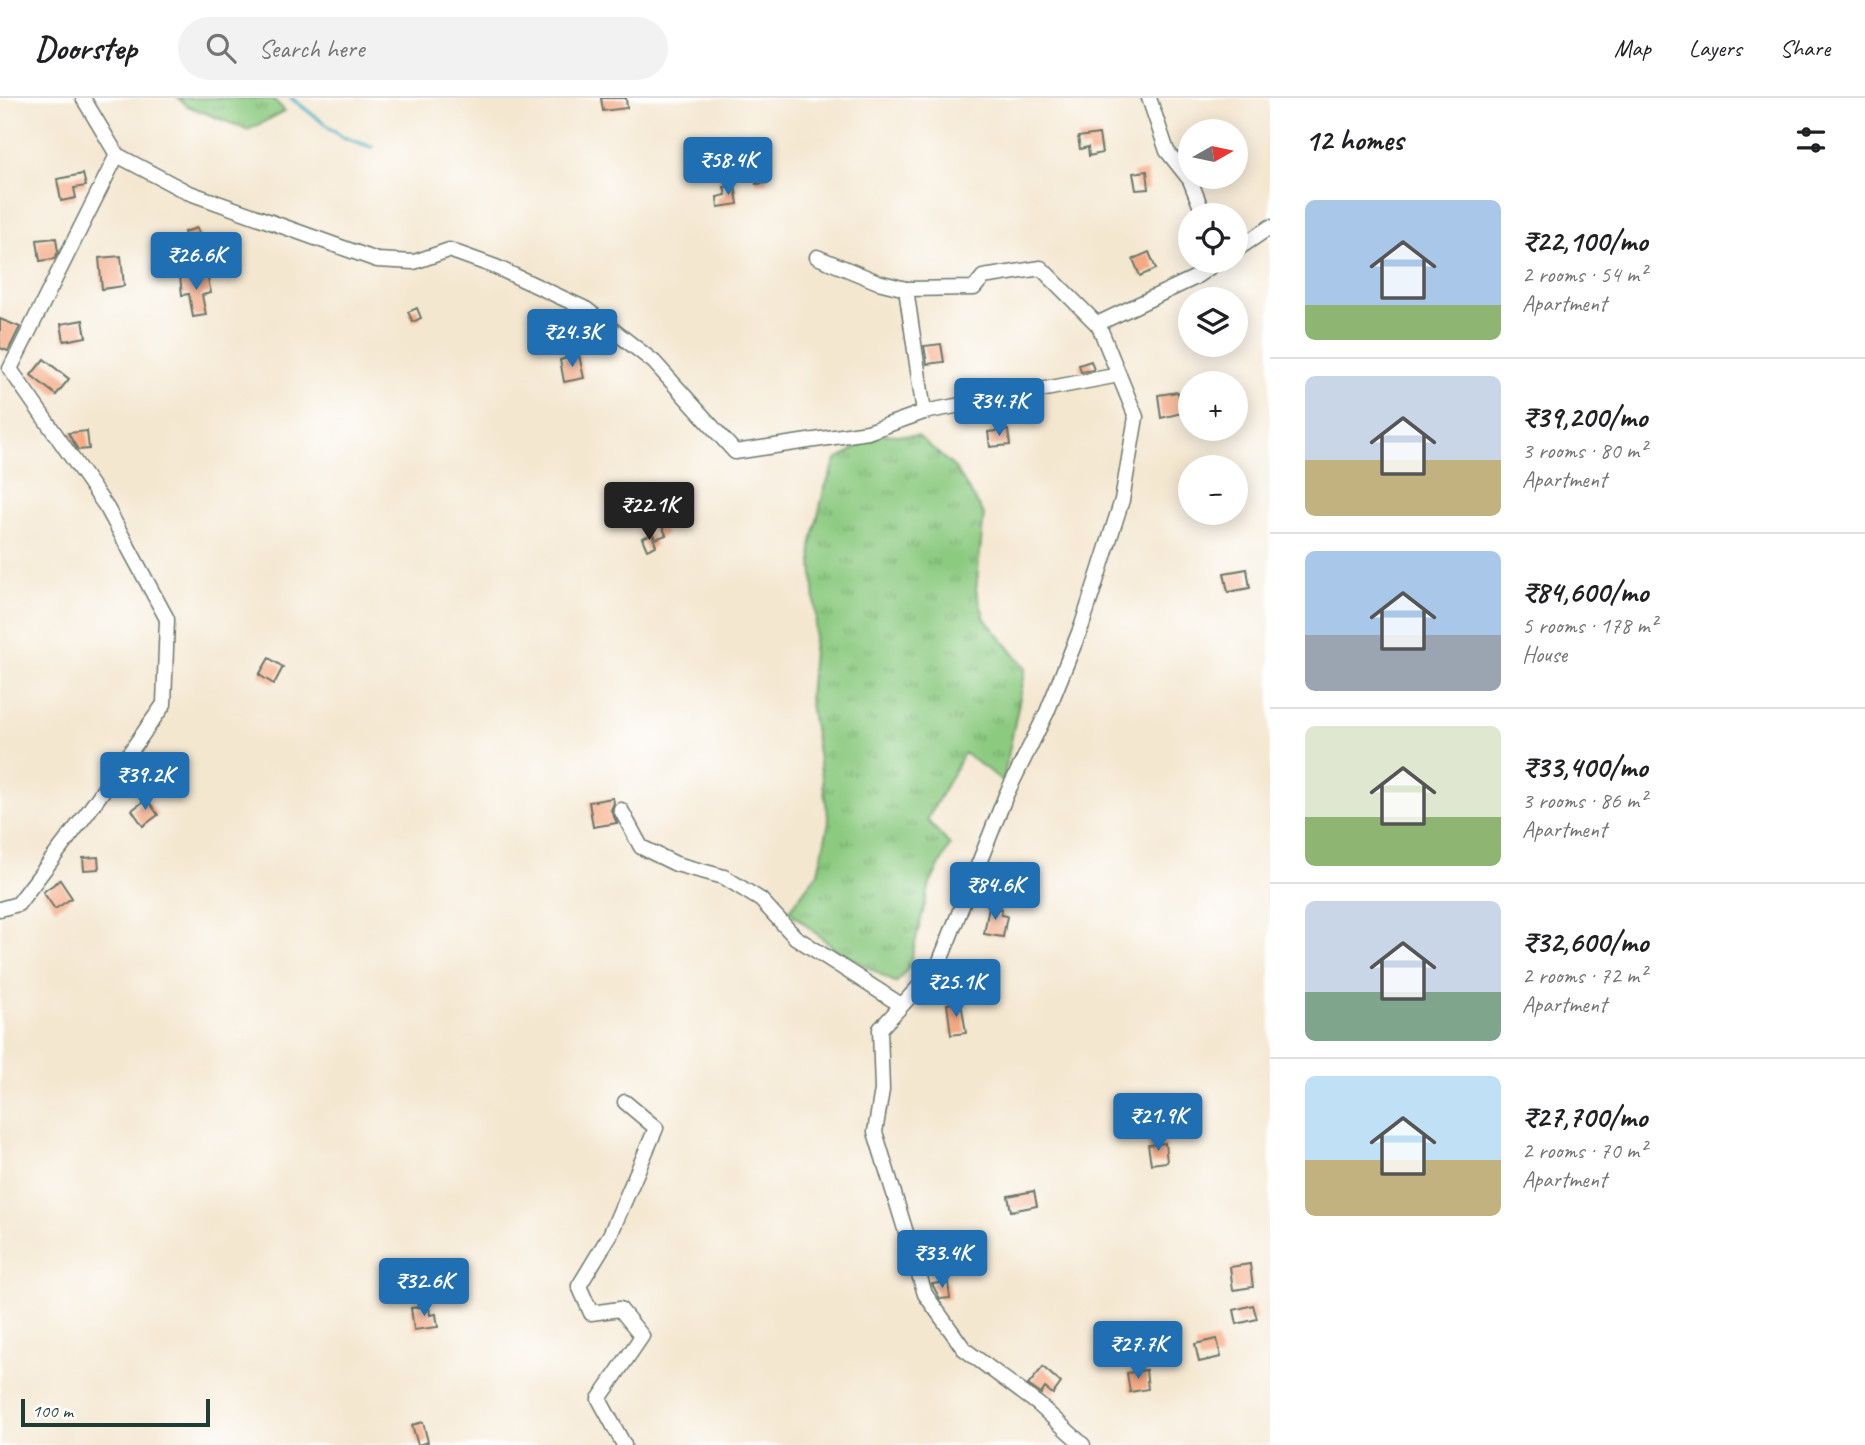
<!DOCTYPE html>
<meta charset="utf-8">
<style>
:root{--surface:#fff;--page:#f2f2f2;--text:#202124;--muted:#757577;--line:#e0e0e0;--accent:#1f6fb2}
body{margin:0;font-family:Caveat,sans-serif;background:var(--page);color:var(--text);height:100vh;display:flex;flex-direction:column;font-size:26px;white-space:nowrap}
*{box-sizing:border-box;margin:0}
p{font-size:23px;color:var(--muted)}
.icon{flex:none;width:38px;height:38px;fill:none;stroke:currentColor;stroke-width:2;stroke-linecap:round;stroke-linejoin:round}
.map{position:relative;flex:1;overflow:hidden}
.sheet{display:flex;flex-direction:column;background:var(--surface);width:595px}
.sheet>*{flex:none}
.needle{width:46px;rotate:81deg}
.tools{position:absolute;left:1178px;top:21px;display:grid;gap:14px}
.tools a{display:grid;place-items:center;width:70px;height:70px;border-radius:50%;background:var(--surface);box-shadow:0 4px 18px #0003;font-size:35px}
.scale{position:absolute;left:21px;bottom:18px;width:189px;box-sizing:border-box;padding-left:7px;border:4px solid #1f3d34;border-top:0;font-size:19px;line-height:24px;white-space:nowrap;color:#1f3d34;-webkit-text-stroke:5px #fff;paint-order:stroke}
.price{position:absolute;translate:-50% -60px;padding:0 16px;border-radius:7px;background:var(--accent);color:#fff;font-size:23px;line-height:46px;filter:drop-shadow(0 2px 4px #0008)}
.price::after{content:'';position:absolute;left:50%;top:42px;width:21px;height:16px;margin-left:-10px;background:inherit;clip-path:polygon(0 0,100% 0,50% 100%)}
.price.on{background:#222;color:#fff}
ul{padding:0;list-style:none}
li{display:flex;align-items:center;gap:21px;height:175px;padding:0 35px}
li+li{border-top:2px solid var(--line)}
li span{display:grid;place-items:center;flex:none;width:196px;height:140px;border-radius:10px;color:#555}
li>.icon{margin-inline-start:auto}
span .icon{width:84px;height:84px;fill:#fffc;stroke-width:1}
li b{font-size:30px}
h2{display:flex;justify-content:space-between;align-items:center;height:84px;padding:0 35px;font-size:30px}
header{display:flex;align-items:center;gap:42px;box-sizing:border-box;height:98px;padding:0 35px;background:var(--surface);border-bottom:2px solid var(--line)}
header strong{font-size:33px}
nav{display:flex;gap:38px;margin-inline-start:auto;font-size:24px}
.search{width:490px;height:63px;background:var(--page);display:flex;align-items:center;gap:18px;box-sizing:border-box;padding:0 24px;border-radius:38px;color:var(--muted);font-size:26px}
main{display:flex;flex:1;min-height:0}
.map>svg:first-child{display:block}
.grass{fill:url(#grass-tufts);stroke:#56845a;stroke-width:2}
.lines{fill:none;stroke-linecap:round;stroke-linejoin:round}
.stream{stroke:#40adbe;stroke-width:3.5}
.building{fill:#f4a982}
.minor-casing{stroke:#6a786b;stroke-width:17}
.minor{stroke:#fff;stroke-width:14}
</style>
<header>
<strong>Doorstep</strong>
<div class="search"><svg class="icon" aria-label="search" viewBox="0 0 24 24"><circle cx="10" cy="10" r="6"/><path d="M15 15l6 6"/></svg>Search here</div>
<nav><a>Map</a><a>Layers</a><a>Share</a></nav>
</header>
<main>
<div class="map">
<svg width="1270" height="1347" viewBox="0 0 1270 1347">
<defs>
<pattern id="grass-tufts" width="24" height="20" patternUnits="userSpaceOnUse" patternTransform="scale(1.75)"><rect width="24" height="20" fill="#8cca80"/><path d="M3 7l-1-3M5 7V3M7 7l1-3M15 17l-1-3M17 17v-4M19 17l1-3" fill="none" stroke="#72a56a"/></pattern>
</defs>
<rect width="100%" height="100%" fill="#fff"/>
<filter id="ink" filterUnits="userSpaceOnUse"><feTurbulence type="fractalNoise" baseFrequency=".0143" numOctaves="2"/><feDisplacementMap in="SourceGraphic" scale="14" xChannelSelector="R" yChannelSelector="G"/><feConvolveMatrix kernelMatrix="1 2 1 2 8 2 1 2 1" color-interpolation-filters="sRGB"/></filter>
<filter id="wash" filterUnits="userSpaceOnUse"><feTurbulence type="fractalNoise" baseFrequency=".00686" numOctaves="4" result="noise"/><feDisplacementMap in="SourceGraphic" scale="28" xChannelSelector="R" yChannelSelector="G"/><feGaussianBlur stdDeviation="1.57" result="paint"/><feColorMatrix in="noise" values="0 0 0 0 0 0 0 0 0 0 0 0 0 0 0 0 0 1.4 0 .05"/><feComposite in="paint" operator="in"/></filter>
<g filter="url(#wash)">
<rect width="100%" height="100%" fill="#f4e7d0"/>
<g class="grass">
<polygon points="178,0 272,0 285,13 248,32 187,8"/>
<polygon points="879,336 918,338 955,370 984,416 976,492 985,521 1026,570 1003,683 964,655 927,722 950,747 930,786 909,869 896,885 834,850 789,813 818,774 829,724 809,599 816,519 811,448 824,392 836,362"/>
</g>
<g class="lines">
<polyline class="stream" points="291,0 342,39 372,49"/>
</g>
<g id="blocks">
<g class="building">
<polygon points="601,0 626,0 627,10 603,13"/>
<polygon points="1099,36 1102,55 1089,58 1088,49 1080,51 1078,39"/>
<polygon points="766,72 767,85 756,86 755,73"/>
<polygon points="1147,73 1149,91 1136,92 1133,75"/>
<polygon points="83,76 86,88 74,90 76,100 61,103 57,81"/>
<polygon points="735,87 738,106 718,109 717,99 726,97 724,89"/>
<polygon points="197,130 202,144 188,148 184,134"/>
<polygon points="56,140 58,154 54,161 40,163 37,142"/>
<polygon points="1149,154 1156,171 1140,178 1133,161"/>
<polygon points="121,158 124,188 102,191 99,160"/>
<polygon points="207,176 211,195 202,197 206,217 193,219 189,196 182,197 180,178 191,177 191,179"/>
<polygon points="417,210 421,220 413,224 408,214"/>
<polygon points="0,221 20,229 8,253 0,250"/>
<polygon points="83,222 86,239 64,243 61,226"/>
<polygon points="941,246 944,264 927,266 924,248"/>
<polygon points="579,257 584,280 564,284 560,262"/>
<polygon points="44,261 69,281 56,297 31,277"/>
<polygon points="1091,263 1094,272 1081,274 1079,267"/>
<polygon points="1178,294 1179,299 1190,298 1190,313 1161,320 1158,297"/>
<polygon points="1008,332 1010,347 990,349 988,334"/>
<polygon points="87,333 89,351 78,352 68,335"/>
<polygon points="661,425 666,437 656,441 651,429"/>
<polygon points="652,436 656,448 647,452 642,440"/>
<polygon points="1247,471 1250,490 1228,494 1224,475"/>
<polygon points="269,560 283,569 274,586 259,577"/>
<polygon points="613,700 614,705 611,712 617,725 593,729 589,704"/>
<polygon points="147,701 158,717 143,728 132,712"/>
<polygon points="98,759 99,771 84,772 83,760"/>
<polygon points="60,782 72,800 55,811 43,794"/>
<polygon points="989,808 1002,811 1001,817 1007,818 1003,839 984,836"/>
<polygon points="961,904 966,935 951,937 947,906"/>
<polygon points="1165,1045 1167,1064 1151,1066 1148,1047"/>
<polygon points="1034,1093 1037,1108 1011,1113 1008,1098"/>
<polygon points="1250,1166 1253,1189 1233,1192 1230,1169"/>
<polygon points="948,1184 950,1200 940,1201 932,1186"/>
<polygon points="1253,1207 1257,1221 1237,1226 1234,1212"/>
<polygon points="429,1208 430,1217 436,1216 438,1229 414,1232 411,1210"/>
<polygon points="1217,1241 1221,1259 1199,1264 1195,1246"/>
<polygon points="1043,1269 1061,1285 1053,1296 1045,1290 1041,1296 1028,1287"/>
<polygon points="1146,1272 1148,1291 1130,1294 1127,1275"/>
<polygon points="423,1324 428,1344 418,1347 412,1327"/>
</g>
</g>
</g>
<g filter="url(#ink)">
<use href="#blocks" fill-opacity="0" stroke="#6a786b" stroke-width="2"/>
<g class="lines">
<g class="minor-casing">
<g id="minor">
<polyline points="83,0 117,57 187,94 377,162 414,164 449,152 496,169 586,211 654,264 735,354 868,334 924,314 906,191 974,190 983,179 1041,170 1099,228 1136,319 1122,402 1082,527 1047,614 1006,697 938,868 880,931 882,992 875,1034 925,1196 964,1251 1038,1306 1083,1347"/>
<polyline points="1149,0 1167,53 1190,82 1204,117"/>
<polyline points="1236,152 1270,129"/>
<polyline points="817,159 878,184 906,191"/>
<polyline points="1097,226 1194,180 1219,163"/>
<polyline points="924,314 1119,277"/>
<polyline points="621,712 641,749 676,766 724,779 761,802 795,839 901,907"/>
<polyline points="0,811 18,806 88,714 164,606 167,521 107,410 10,271 117,57"/>
<polyline points="624,1347 599,1301 642,1238 620,1211 591,1215 579,1188 610,1137 656,1030 625,1004"/>
</g>
</g>
<use href="#minor" class="minor"/>
</g>
</g>
</svg>
<div class="tools">
<a><svg class="needle" viewBox="-14 -14 28 28"><path d="M0-13l5 13h-10z" fill="#e53935"/><path d="M0 13l5-13h-10z" fill="#757577"/></svg></a>
<a><svg class="icon" aria-label="locate" viewBox="0 0 24 24"><circle cx="12" cy="12" r="6"/><path d="M12 2v4M12 18v4M2 12h4M18 12h4"/></svg></a>
<a><svg class="icon" aria-label="layers" viewBox="0 0 24 24"><path d="M12 4l9 5-9 5-9-5zM3 14l9 5 9-5"/></svg></a>
<a>+</a>
<a>−</a>
</div>
<div class="scale">100 m</div>
<b class="price" style="left:728px;top:99px">₹58.4K</b>
<b class="price" style="left:196px;top:194px">₹26.6K</b>
<b class="price" style="left:572px;top:271px">₹24.3K</b>
<b class="price" style="left:999px;top:340px">₹34.7K</b>
<b class="price on" style="left:649px;top:444px">₹22.1K</b>
<b class="price" style="left:145px;top:714px">₹39.2K</b>
<b class="price" style="left:995px;top:824px">₹84.6K</b>
<b class="price" style="left:956px;top:921px">₹25.1K</b>
<b class="price" style="left:1158px;top:1055px">₹21.9K</b>
<b class="price" style="left:942px;top:1192px">₹33.4K</b>
<b class="price" style="left:424px;top:1220px">₹32.6K</b>
<b class="price" style="left:1138px;top:1283px">₹27.7K</b>
</div>
<section class="sheet">
<h2>12 homes<svg class="icon" aria-label="filters" viewBox="0 0 24 24"><path d="M4 7h16M4 17h16"/><circle cx="9" cy="7" r="2"/><circle cx="15" cy="17" r="2"/></svg></h2>
<ul>
<li><span style="background:linear-gradient(#a9c7e8 75%,#8fb573 0)"><svg class="icon" aria-label="home" viewBox="0 0 24 24"><path d="M3 11l9-7 9 7M6 9v11h12V9"/></svg></span><div><b>₹22,100/mo</b><p>2 rooms · 54 m²</p><p>Apartment</p></div></li>
<li><span style="background:linear-gradient(#c9d6e8 60%,#c2b280 0)"><svg class="icon" aria-label="home" viewBox="0 0 24 24"><path d="M3 11l9-7 9 7M6 9v11h12V9"/></svg></span><div><b>₹39,200/mo</b><p>3 rooms · 80 m²</p><p>Apartment</p></div></li>
<li><span style="background:linear-gradient(#a9c7e8 60%,#9aa5b1 0)"><svg class="icon" aria-label="home" viewBox="0 0 24 24"><path d="M3 11l9-7 9 7M6 9v11h12V9"/></svg></span><div><b>₹84,600/mo</b><p>5 rooms · 178 m²</p><p>House</p></div></li>
<li><span style="background:linear-gradient(#dfe7d0 65%,#8fb573 0)"><svg class="icon" aria-label="home" viewBox="0 0 24 24"><path d="M3 11l9-7 9 7M6 9v11h12V9"/></svg></span><div><b>₹33,400/mo</b><p>3 rooms · 86 m²</p><p>Apartment</p></div></li>
<li><span style="background:linear-gradient(#c9d6e8 65%,#7fa58c 0)"><svg class="icon" aria-label="home" viewBox="0 0 24 24"><path d="M3 11l9-7 9 7M6 9v11h12V9"/></svg></span><div><b>₹32,600/mo</b><p>2 rooms · 72 m²</p><p>Apartment</p></div></li>
<li><span style="background:linear-gradient(#bfe0f5 60%,#c2b280 0)"><svg class="icon" aria-label="home" viewBox="0 0 24 24"><path d="M3 11l9-7 9 7M6 9v11h12V9"/></svg></span><div><b>₹27,700/mo</b><p>2 rooms · 70 m²</p><p>Apartment</p></div></li>
</ul>
</section>
</main>
